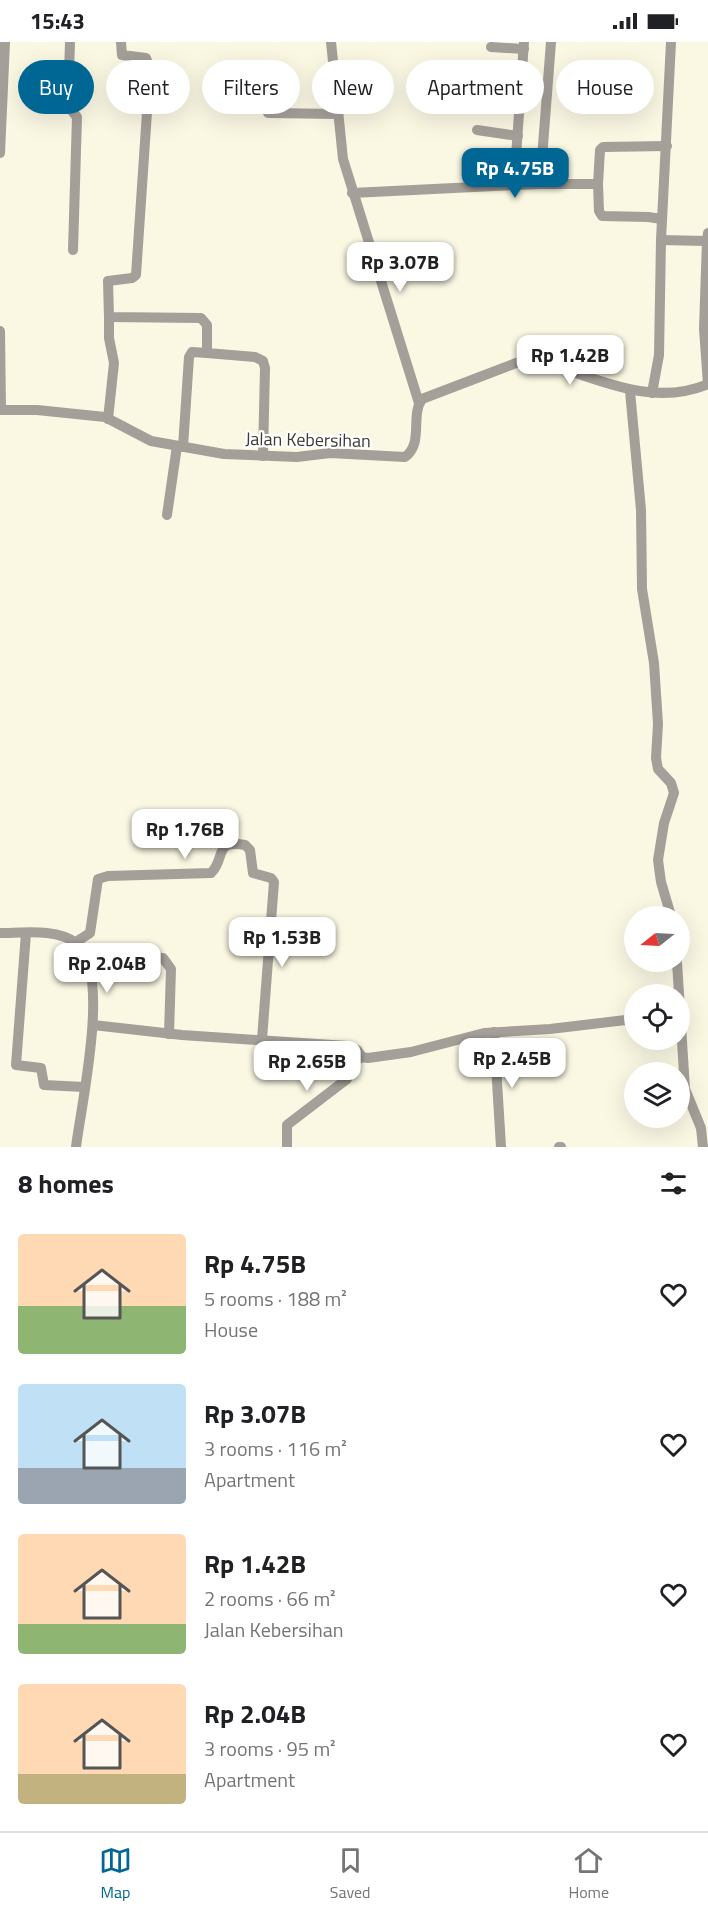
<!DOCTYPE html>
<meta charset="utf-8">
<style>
:root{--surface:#fff;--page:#f2f2f2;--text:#202124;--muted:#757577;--line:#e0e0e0;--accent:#006795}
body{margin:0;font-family:"Titillium Web",sans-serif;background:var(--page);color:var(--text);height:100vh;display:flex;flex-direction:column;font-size:22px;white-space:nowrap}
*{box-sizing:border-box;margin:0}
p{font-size:20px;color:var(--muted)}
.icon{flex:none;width:33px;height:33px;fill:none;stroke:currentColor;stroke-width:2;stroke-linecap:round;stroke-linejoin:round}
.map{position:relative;height:1105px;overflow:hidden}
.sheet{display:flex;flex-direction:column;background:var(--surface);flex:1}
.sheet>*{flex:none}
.top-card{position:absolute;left:18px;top:18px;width:672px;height:54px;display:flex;gap:12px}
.needle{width:39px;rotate:252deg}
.fabs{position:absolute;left:624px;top:864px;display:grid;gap:12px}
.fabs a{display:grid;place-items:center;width:66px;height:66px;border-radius:50%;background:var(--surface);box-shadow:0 6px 24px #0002;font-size:30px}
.price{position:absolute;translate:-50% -51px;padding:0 14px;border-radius:12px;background:#fff;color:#222;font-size:20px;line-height:39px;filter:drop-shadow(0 2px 3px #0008)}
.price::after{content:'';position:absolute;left:50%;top:36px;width:18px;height:14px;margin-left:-9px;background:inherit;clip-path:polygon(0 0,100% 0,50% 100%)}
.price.on{background:var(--accent);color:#fff}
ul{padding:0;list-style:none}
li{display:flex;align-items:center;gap:18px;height:150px;padding:0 18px}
li span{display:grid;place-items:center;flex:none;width:168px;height:120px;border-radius:6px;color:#555}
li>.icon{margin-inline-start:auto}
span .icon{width:72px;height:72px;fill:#fffc;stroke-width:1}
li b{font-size:26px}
h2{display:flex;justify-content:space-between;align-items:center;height:72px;padding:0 18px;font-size:26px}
.pill{padding:0 21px;border-radius:27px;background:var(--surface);box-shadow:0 6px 24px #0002;font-size:21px;line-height:54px}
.pill.on{background:var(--accent);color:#fff}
.status{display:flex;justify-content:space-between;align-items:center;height:42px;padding:0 30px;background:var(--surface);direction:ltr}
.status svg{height:16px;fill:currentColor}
.tabs{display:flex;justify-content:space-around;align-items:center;height:84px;border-top:2px solid var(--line);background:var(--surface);font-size:16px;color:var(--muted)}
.tabs a{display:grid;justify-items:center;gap:3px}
.tabs .on{color:var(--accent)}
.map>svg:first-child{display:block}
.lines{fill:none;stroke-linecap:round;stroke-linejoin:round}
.street{stroke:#a49f98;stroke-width:10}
.labels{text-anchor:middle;stroke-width:4.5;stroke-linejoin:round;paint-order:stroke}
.street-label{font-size:18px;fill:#3c3a33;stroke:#fff}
</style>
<div class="status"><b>15:43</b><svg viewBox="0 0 49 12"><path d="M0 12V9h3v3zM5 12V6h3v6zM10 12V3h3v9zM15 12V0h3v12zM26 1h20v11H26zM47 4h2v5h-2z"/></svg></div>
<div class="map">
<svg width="708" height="1105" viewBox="0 0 708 1105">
<rect width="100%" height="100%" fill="#faf7e3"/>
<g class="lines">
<g class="street">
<polyline points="70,0 68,64 77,75 73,208"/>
<polyline points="121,0 122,13 146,16 150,26 136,233 132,236 108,239 109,275 201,276 207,283 207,311 255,315 263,319 265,326 263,414"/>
<polyline points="331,0 343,117 419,361"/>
<polyline points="551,0 540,142 598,142 600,108 603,105 667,104"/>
<polyline points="491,5 524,7"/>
<polyline points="480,46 521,50"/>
<polyline points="268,71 337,72"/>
<polyline points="477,88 518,94"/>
<polyline points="0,111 5,0"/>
<polyline points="598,142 599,169 602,174 648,175 662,177"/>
<polyline points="514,143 540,142"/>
<polyline points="352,151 514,143 524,0"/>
<polyline points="661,198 707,199 708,191"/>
<polyline points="707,199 704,287 708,342"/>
<polyline points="0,289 1,368"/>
<polyline points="630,349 641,468 642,547 654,621 658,682 656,716 658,727 671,741 674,751 664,781 658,818 661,840 671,874"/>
<polyline points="652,351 659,313 661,198 671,0"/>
<path d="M0 368H37L105 375 151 399 224 412 297 415 330 411 405 415C424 401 410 374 422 357L516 321C537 318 556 324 576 331 619 346 663 361 708 342"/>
<polyline points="108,377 114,321 109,296 109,275"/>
<polyline points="183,405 189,315 192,310 207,311"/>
<polyline points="167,473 177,404"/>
<path d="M0 891C22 891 57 886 76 901 112 928 81 1063 76 1105"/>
<polyline points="26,891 16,1023 41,1026 44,1043 84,1045"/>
<path d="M76 900 90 891 98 837 108 834 211 831C226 817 213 797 245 803L250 808 253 831 271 836 274 840 262 997"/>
<polyline points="86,912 163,916 171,927 169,992"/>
<polyline points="677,920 685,1047 701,1086 703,1105"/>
<polyline points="93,983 182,993 347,1004 357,1008 362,1015 368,1016 411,1010 484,991 550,987 634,977"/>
<polyline points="494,990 501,1105"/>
<polyline points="287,1105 287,1083 347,1037 349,1022 362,1015"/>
<polyline points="559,1105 561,1105"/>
</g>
</g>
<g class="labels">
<g class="street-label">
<text transform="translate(308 398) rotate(1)" y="6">Jalan Kebersihan</text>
</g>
</g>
</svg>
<div class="fabs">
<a><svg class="needle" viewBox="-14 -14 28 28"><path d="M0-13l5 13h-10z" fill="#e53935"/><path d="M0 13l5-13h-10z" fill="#757577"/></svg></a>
<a><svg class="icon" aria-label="locate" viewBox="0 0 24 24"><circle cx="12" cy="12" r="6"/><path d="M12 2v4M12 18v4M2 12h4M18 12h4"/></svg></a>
<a><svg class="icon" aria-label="layers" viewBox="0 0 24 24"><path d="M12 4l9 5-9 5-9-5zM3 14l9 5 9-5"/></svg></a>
</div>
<b class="price on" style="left:515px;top:157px">Rp 4.75B</b>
<b class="price" style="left:400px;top:251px">Rp 3.07B</b>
<b class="price" style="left:570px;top:344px">Rp 1.42B</b>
<b class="price" style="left:185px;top:818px">Rp 1.76B</b>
<b class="price" style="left:282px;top:926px">Rp 1.53B</b>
<b class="price" style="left:107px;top:952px">Rp 2.04B</b>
<b class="price" style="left:512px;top:1047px">Rp 2.45B</b>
<b class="price" style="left:307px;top:1050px">Rp 2.65B</b>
<div class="top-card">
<a class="pill on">Buy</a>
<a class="pill">Rent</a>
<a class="pill">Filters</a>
<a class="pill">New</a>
<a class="pill">Apartment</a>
<a class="pill">House</a>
</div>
</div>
<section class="sheet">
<h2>8 homes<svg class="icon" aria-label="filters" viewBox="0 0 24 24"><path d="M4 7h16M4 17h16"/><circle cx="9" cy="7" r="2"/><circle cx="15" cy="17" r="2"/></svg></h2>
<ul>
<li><span style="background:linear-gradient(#ffd9b3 60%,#8fb573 0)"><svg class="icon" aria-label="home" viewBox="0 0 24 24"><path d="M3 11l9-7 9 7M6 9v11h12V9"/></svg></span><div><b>Rp 4.75B</b><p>5 rooms · 188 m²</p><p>House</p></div><svg class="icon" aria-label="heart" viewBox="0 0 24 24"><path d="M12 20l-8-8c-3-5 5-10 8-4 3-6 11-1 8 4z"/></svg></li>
<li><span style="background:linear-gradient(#bfe0f5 70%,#9aa5b1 0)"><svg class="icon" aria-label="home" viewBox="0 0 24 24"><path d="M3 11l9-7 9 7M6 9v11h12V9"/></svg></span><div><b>Rp 3.07B</b><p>3 rooms · 116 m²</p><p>Apartment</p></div><svg class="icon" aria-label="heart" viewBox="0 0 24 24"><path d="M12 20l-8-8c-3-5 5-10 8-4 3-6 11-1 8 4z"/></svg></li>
<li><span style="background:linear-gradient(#ffd9b3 75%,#8fb573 0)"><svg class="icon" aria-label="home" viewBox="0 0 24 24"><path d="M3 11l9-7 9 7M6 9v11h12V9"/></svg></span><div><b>Rp 1.42B</b><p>2 rooms · 66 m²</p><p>Jalan Kebersihan</p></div><svg class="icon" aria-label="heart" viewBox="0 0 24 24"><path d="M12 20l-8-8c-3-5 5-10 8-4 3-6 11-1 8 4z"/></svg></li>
<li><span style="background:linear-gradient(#ffd9b3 75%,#c2b280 0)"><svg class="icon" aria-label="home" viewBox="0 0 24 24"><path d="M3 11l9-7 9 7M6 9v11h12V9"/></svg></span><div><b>Rp 2.04B</b><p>3 rooms · 95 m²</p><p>Apartment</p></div><svg class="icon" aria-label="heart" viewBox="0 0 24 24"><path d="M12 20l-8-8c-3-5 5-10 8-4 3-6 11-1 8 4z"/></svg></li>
</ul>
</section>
<nav class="tabs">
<a class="on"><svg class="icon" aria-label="map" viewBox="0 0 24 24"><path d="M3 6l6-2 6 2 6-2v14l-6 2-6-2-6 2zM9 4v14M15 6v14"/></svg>Map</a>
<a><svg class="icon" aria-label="saved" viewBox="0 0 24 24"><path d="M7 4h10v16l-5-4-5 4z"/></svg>Saved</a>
<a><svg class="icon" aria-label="home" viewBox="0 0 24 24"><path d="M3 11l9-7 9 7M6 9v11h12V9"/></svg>Home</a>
</nav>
